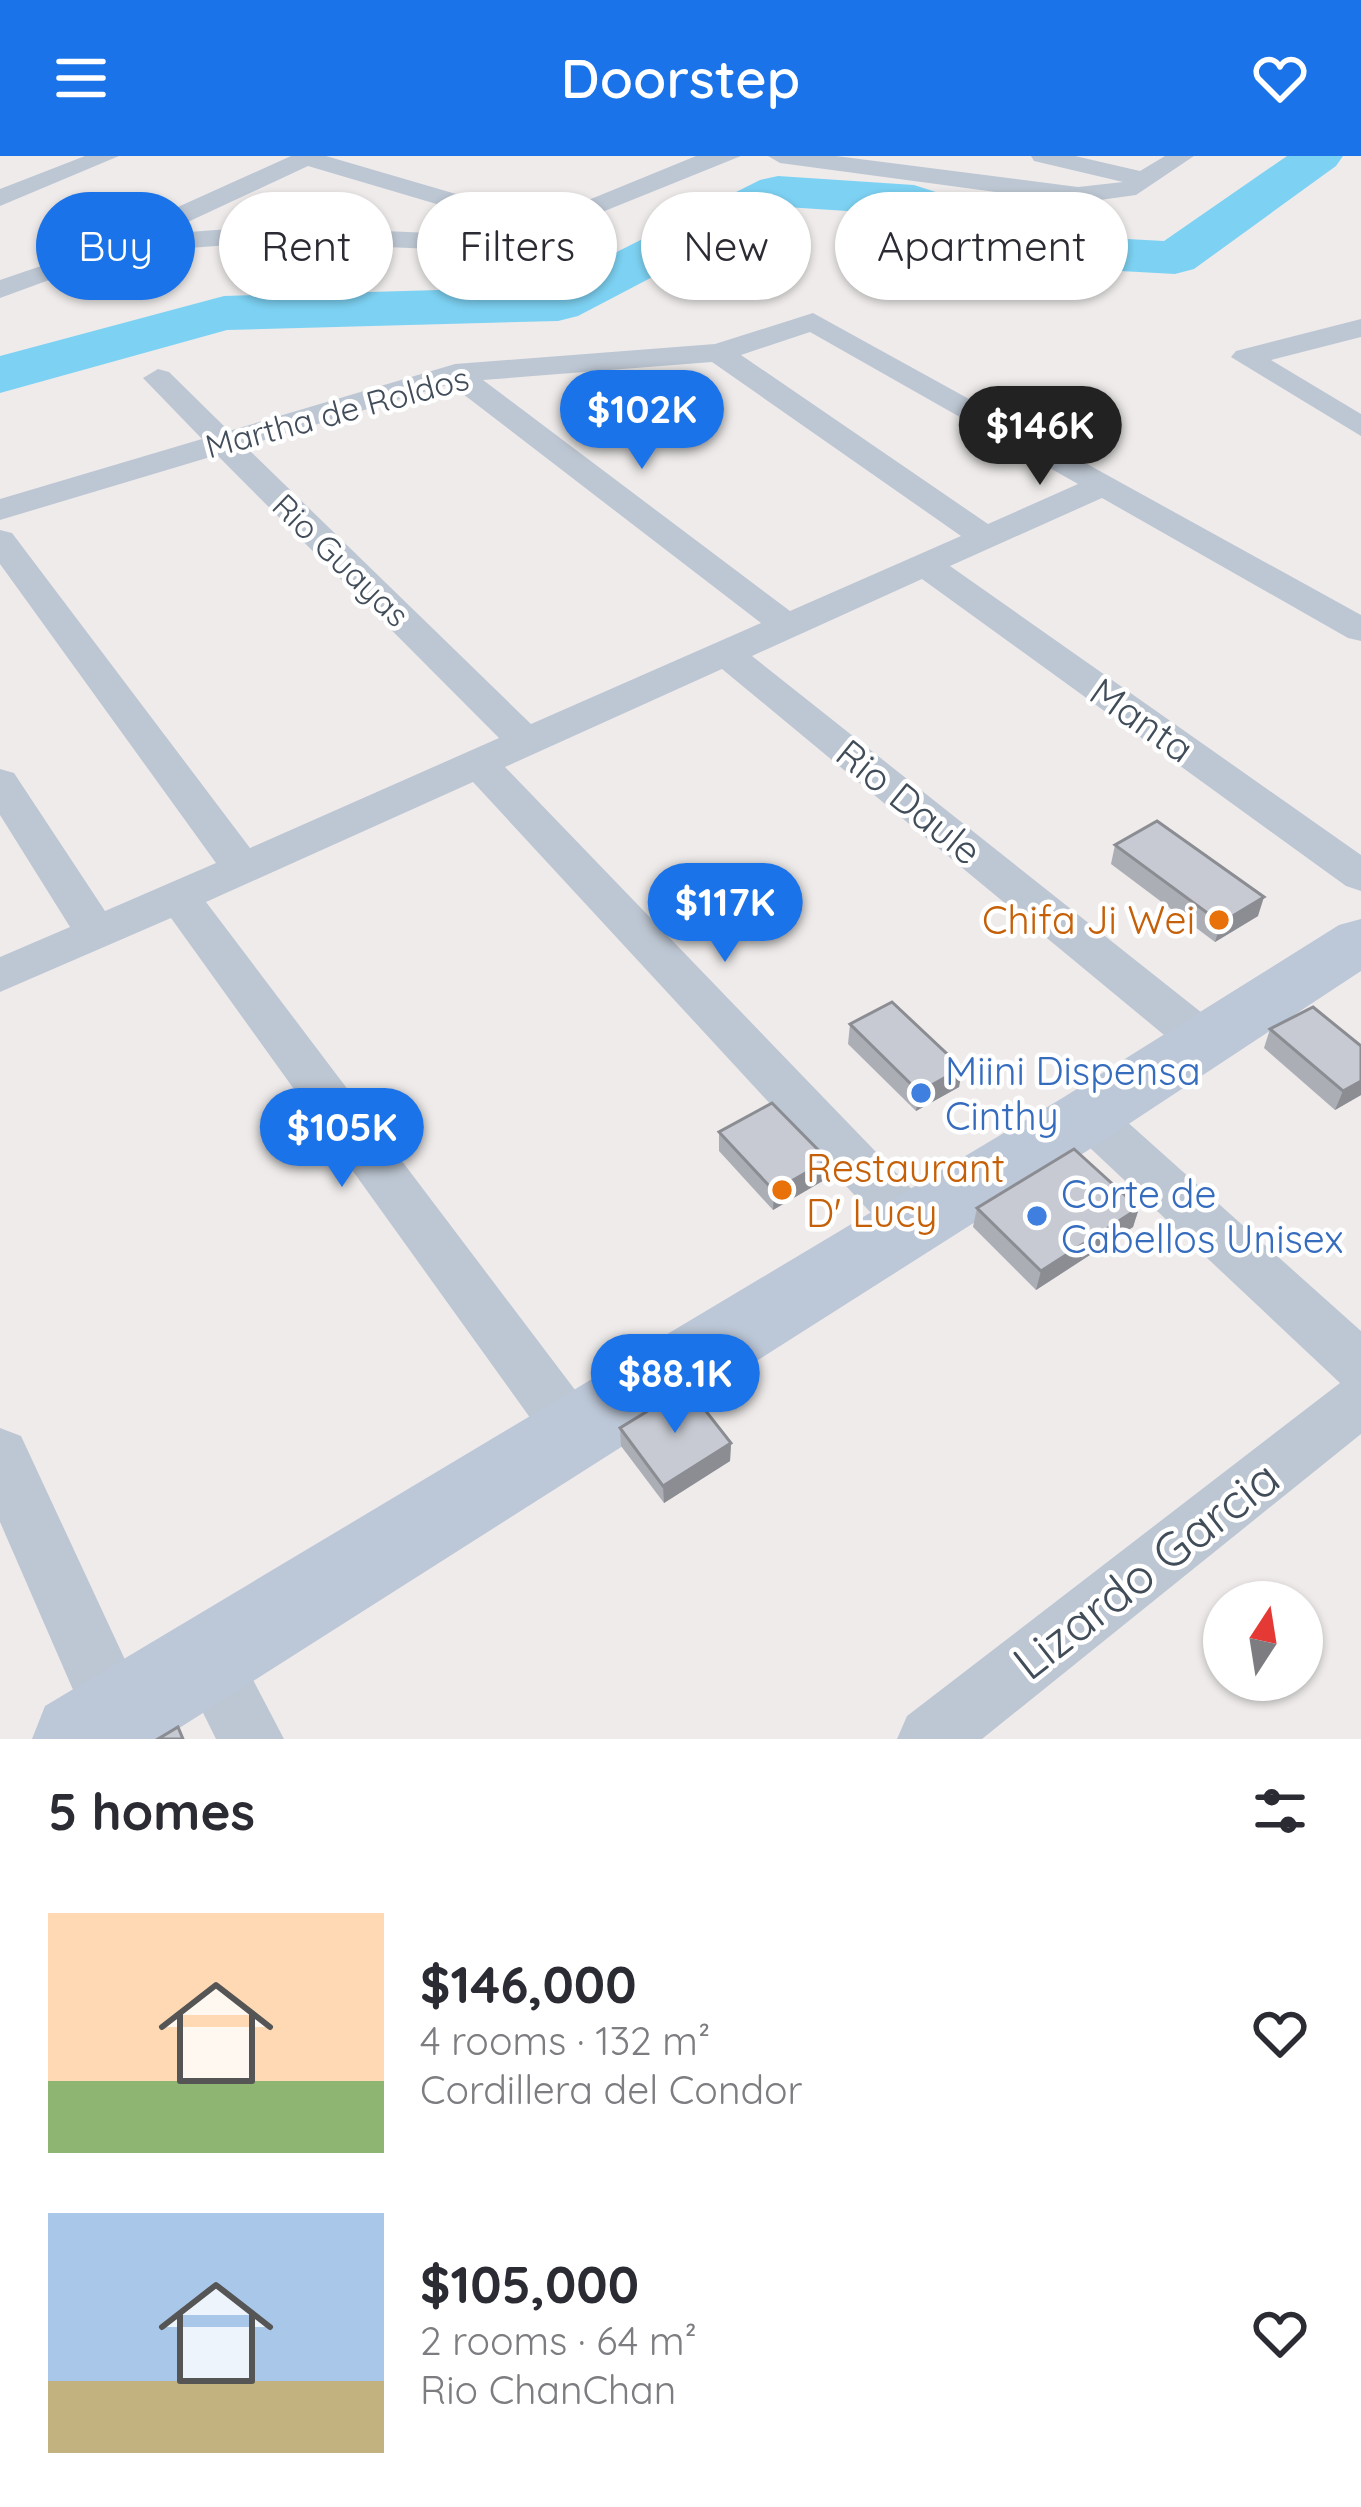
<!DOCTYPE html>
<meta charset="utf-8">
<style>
:root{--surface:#fff;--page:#f7f7f7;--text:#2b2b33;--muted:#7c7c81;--accent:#1a73e8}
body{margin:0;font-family:Quicksand,sans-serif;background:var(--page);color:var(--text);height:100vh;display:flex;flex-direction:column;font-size:45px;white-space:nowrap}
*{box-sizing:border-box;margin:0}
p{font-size:39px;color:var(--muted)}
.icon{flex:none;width:66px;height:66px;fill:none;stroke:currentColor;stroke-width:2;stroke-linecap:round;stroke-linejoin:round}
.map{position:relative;height:1583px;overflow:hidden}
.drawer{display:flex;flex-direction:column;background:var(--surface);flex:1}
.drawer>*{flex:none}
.top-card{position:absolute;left:36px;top:36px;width:1290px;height:108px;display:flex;gap:24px}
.needle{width:78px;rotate:12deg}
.buttons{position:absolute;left:1203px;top:1425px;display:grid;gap:24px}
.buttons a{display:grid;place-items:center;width:120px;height:120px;border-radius:50%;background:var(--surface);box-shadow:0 3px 9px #0004;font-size:60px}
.price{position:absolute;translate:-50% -102px;padding:0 27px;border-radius:42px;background:var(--accent);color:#fff;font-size:39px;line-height:78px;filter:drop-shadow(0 3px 6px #0008)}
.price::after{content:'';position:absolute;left:50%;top:72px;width:36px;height:27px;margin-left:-18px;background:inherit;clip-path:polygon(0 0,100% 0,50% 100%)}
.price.selected{background:#222;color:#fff}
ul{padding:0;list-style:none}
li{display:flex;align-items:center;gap:36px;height:300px;padding:0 48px}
li span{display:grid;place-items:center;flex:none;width:336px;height:240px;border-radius:0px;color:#555}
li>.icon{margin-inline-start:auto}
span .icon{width:144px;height:144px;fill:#fffc;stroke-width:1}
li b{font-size:51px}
h2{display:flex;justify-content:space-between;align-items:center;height:144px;padding:0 48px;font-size:51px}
.chip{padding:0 42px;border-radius:54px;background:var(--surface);box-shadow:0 3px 9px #0004;font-size:42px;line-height:108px}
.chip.selected{background:var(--accent);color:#fff}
header{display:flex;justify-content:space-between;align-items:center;height:156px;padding:0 48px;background:var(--accent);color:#fff;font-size:54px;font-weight:600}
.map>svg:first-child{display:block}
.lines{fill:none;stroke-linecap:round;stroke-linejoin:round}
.river{fill:#7dd2f3;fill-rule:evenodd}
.street{fill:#bdc7d3;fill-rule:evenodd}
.secondary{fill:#bcc7d7;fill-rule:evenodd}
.wall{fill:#abaeb5}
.shaded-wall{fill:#8b8d93}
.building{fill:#c7cad2;stroke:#8b8d93;stroke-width:3}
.food-dot{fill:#e8710a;stroke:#fff;stroke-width:4.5}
.shop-dot{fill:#3f7fe0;stroke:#fff;stroke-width:4.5}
.labels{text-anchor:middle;stroke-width:9;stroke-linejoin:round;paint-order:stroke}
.far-street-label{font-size:33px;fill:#424d5a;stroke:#fff}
.street-label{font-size:39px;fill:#424d5a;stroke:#fff}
.food-label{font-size:39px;fill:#c56008;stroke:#fff;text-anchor:end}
.shop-label{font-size:39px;fill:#366cbe;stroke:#fff;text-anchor:start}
.near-street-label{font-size:48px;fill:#424d5a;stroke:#fff}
</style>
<header><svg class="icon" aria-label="menu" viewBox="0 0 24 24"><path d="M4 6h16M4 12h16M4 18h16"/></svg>Doorstep<svg class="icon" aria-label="heart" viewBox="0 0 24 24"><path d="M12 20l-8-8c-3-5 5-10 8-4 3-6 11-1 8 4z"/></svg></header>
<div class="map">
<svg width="1361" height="1583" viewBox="0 0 1361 1583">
<rect width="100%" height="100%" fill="#efebeb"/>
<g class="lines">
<polygon class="river" points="1287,0 1343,0 1336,10 1194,113 1175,118 1066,112 908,59 786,51 578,160 558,165 227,174 0,237 0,200 224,140 547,131 760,24 778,20 914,29 1072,80 1164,85"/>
<g class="street">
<polygon points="85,0 119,0 0,50 0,33"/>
<path d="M291 0H326L542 63 696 0H741L503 96 269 86 123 97 0 142V124L126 81 129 73ZM308 10 518 72 500 80 269 70 162 78Z"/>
<polygon points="768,0 836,0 1078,31 1123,26 1034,5 1031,0 1075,0 1140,15 1165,0 1194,0 1136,39 1078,47 780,7"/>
<path d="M813 157 1361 459V485L1348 482 1102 342 950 410 1361 699V735L1346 730 922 423 752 500 1221 872 1228 885 1221 898 1204 903 1187 898 722 513 505 611 931 1053 939 1068 931 1083 913 1089 895 1083 473 626 206 746 594 1259 603 1277 594 1295 574 1303 554 1295 171 762 0 836V801L70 771 0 659V613L14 617 105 755 216 707 0 408V374L12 377 250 692 499 582 217 299 0 364V343L202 283 143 222 158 213 169 216 229 275 455 208 715 188ZM810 176 1078 328 988 368 741 199ZM712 206 961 380 790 455 483 224ZM450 228 761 467 531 568 245 290Z"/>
<polygon points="1361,163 1361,181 1271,204 1361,258 1361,280 1231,201 1236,195"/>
<polygon points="1088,941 1105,946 1361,1175 1361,1278 982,1583 897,1583 907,1560 1340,1227 1071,974 1063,960 1071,946"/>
<polygon points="0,1272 21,1280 140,1536 150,1559 140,1582 94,1582 0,1366"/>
<polygon points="208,1470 230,1480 284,1583 216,1583 176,1502 186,1480"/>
</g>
<polygon class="secondary" points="1361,763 1361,815 1112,979 162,1583 32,1583 45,1550 1064,941 1339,769"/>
</g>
<g class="wall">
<polygon points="1115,689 1258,760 1215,786 1111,708"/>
<polygon points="850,868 962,912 959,931 916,955 848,888"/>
<polygon points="1270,873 1361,890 1361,939 1335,954 1264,892"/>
<polygon points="719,976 828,1004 826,1023 773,1054 719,995"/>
<polygon points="977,1052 1139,1052 1133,1071 1036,1134 973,1071"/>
<polygon points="620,1272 731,1287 730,1305 664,1347 621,1290"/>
</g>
<g class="shaded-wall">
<polygon points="1264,741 1258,760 1215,786 1221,767"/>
<polygon points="962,912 959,931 916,955 919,936"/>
<polygon points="1361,925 1361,939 1335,954 1343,935"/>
<polygon points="828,1004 826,1023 773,1054 774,1035"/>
<polygon points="1139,1052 1133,1071 1036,1134 1041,1115"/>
<polygon points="731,1287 730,1305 664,1347 663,1330"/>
</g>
<g class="building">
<polygon points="1157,665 1264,741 1221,767 1115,689"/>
<polygon points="892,846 962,912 919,936 850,868"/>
<polygon points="1313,851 1361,890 1361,925 1343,935 1270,873"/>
<polygon points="772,947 828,1004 774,1035 719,976"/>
<polygon points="1074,993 1139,1052 1041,1115 977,1052"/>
<polygon points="687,1231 731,1287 663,1330 620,1272"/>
<polygon points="178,1571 183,1583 158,1583"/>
</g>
<g class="food-dot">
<circle cx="1219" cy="764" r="12"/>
<circle cx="782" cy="1034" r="12"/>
</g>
<g class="shop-dot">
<circle cx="921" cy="937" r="12"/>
<circle cx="1037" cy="1060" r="12"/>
</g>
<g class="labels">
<g class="far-street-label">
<text transform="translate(337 256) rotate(-15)" y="12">Martha de Roldos</text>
<text transform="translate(341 404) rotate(44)" y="12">Rio Guayas</text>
</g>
<g class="street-label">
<text transform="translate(1142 564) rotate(35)" y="14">Manta</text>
<text transform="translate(909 646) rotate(39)" y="14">Rio Daule</text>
</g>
<g class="food-label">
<text x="1195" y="778">Chifa Ji Wei</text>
<text x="806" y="1026" text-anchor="start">Restaurant<tspan x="806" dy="45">D' Lucy</tspan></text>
</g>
<g class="shop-label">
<text x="945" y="929">Miini Dispensa<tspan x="945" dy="45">Cinthy</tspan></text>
<text x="1061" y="1052">Corte de<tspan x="1061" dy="45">Cabellos Unisex</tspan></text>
</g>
<g class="near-street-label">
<text transform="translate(1146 1414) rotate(-38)" y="17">Lizardo Garcia</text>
</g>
</g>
</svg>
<div class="buttons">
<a><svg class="needle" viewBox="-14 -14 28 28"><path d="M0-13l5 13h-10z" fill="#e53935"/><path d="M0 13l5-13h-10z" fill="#7c7c81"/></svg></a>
</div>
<b class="price" style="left:642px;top:316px">$102K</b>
<b class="price selected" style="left:1040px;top:332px">$146K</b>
<b class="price" style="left:725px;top:809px">$117K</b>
<b class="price" style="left:342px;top:1034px">$105K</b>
<b class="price" style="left:675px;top:1280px">$88.1K</b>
<div class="top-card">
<a class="chip selected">Buy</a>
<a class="chip">Rent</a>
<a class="chip">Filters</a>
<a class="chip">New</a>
<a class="chip">Apartment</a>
</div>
</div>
<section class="drawer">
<h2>5 homes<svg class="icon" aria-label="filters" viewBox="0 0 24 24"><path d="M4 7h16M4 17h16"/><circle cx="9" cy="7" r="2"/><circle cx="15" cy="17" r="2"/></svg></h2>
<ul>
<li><span style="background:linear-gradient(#ffd9b3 70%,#8fb573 0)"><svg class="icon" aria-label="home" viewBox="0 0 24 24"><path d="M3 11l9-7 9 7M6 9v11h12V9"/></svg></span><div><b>$146,000</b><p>4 rooms · 132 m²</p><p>Cordillera del Condor</p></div><svg class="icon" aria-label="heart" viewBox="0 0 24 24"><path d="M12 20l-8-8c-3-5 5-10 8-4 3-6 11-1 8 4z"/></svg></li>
<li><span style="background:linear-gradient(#a9c7e8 70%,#c2b280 0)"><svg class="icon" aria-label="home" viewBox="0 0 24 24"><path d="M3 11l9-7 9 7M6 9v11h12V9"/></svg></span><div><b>$105,000</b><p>2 rooms · 64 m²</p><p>Rio ChanChan</p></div><svg class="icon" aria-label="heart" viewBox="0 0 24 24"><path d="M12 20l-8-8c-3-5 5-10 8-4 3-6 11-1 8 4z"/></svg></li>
</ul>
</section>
